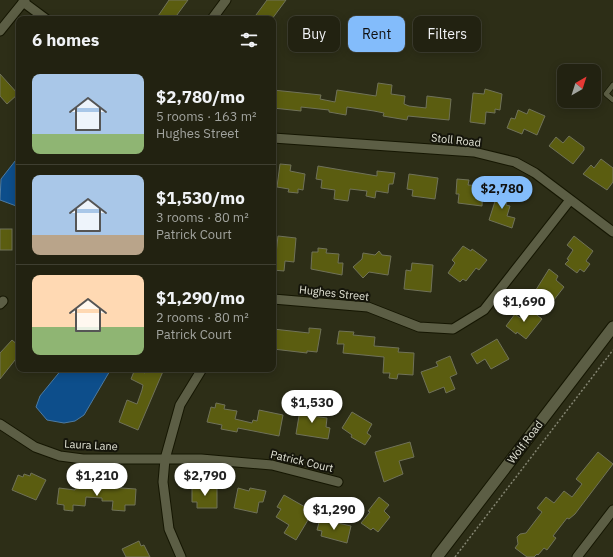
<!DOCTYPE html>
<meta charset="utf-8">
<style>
:root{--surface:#221;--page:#2e2f1f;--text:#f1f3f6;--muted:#a2a49f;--line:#3f3f31;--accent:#83bcfb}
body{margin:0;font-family:"IBM Plex Sans",sans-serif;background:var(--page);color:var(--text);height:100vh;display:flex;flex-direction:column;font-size:15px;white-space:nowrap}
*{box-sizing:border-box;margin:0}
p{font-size:13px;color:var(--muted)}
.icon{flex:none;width:22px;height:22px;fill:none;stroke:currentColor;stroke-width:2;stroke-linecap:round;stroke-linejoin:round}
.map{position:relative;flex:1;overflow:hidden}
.sheet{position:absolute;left:16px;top:16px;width:260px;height:356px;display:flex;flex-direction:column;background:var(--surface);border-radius:8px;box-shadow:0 2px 10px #0003,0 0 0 1px var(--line)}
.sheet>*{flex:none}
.hud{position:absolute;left:288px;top:16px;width:265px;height:36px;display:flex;gap:8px}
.needle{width:26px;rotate:39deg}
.buttons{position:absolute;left:557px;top:64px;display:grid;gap:8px}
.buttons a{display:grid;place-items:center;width:44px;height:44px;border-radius:8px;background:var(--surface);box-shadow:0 2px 10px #0003,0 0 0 1px var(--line);font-size:20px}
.price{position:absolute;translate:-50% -34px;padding:0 9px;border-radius:14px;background:#fff;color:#222;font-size:13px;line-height:26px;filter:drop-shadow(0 1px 2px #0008)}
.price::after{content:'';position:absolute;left:50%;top:24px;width:12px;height:9px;margin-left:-6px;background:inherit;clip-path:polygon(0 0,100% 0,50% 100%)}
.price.on{background:var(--accent);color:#111}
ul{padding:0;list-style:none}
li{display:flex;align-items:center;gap:12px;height:100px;padding:0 16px}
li+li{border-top:1px solid var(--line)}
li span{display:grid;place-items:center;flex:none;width:112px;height:80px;border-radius:8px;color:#555}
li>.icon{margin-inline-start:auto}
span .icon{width:48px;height:48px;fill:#fffc;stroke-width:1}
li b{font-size:17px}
h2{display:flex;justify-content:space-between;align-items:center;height:48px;padding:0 16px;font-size:17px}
.pill{padding:0 14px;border-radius:8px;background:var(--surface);box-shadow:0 2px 10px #0003,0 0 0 1px var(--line);font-size:14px;line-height:36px}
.pill.on{background:var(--accent);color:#111}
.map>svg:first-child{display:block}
.water{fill:#0d4e8b;stroke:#4d7ba2}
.building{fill:#5b5d10;stroke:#707259}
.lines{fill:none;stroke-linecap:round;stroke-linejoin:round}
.service-casing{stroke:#151602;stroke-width:6}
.minor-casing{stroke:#151602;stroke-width:11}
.secondary-casing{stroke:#151602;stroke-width:13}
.path{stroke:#848572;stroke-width:1.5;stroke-dasharray:2 2;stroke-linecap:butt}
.service{stroke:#5c5e45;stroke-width:4.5}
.minor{stroke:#5c5e45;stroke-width:9}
.secondary{stroke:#5c5e45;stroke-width:11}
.labels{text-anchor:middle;stroke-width:4;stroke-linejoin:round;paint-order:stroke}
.street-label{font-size:11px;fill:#e3e4d6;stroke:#15150b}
</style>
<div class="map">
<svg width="613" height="557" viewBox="0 0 613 557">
<rect width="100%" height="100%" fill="#2d2e17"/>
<g class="water">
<polygon points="19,156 19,207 0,200 1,179"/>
<polygon points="62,369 111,369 84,415 75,421 64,423 47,420 36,407 40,396"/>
</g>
<g class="building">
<polygon points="169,0 188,0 174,19 156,19"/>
<polygon points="267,0 286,0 272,19 253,19"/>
<polygon points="0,74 18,94 7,104 0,96"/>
<polygon points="378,83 392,85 391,94 405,96 404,104 409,106 426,108 427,96 451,99 449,120 408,116 407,120 383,116 384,113 374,111 347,107 346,115 329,112 329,110 301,107 301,111 273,108 273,90 321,95 320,99 335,102 337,90 376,96"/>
<polygon points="485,89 502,94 500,110 495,109 495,113 486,112 485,124 470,122 473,93 484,94"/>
<polygon points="529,109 545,116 537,135 524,129 522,134 507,128 511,118 515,119 518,110 527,114"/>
<polygon points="569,136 584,147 584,150 573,164 549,146 556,137 563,143"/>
<polygon points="601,159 613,168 613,182 607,190 583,174 591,165 594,168"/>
<polygon points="280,164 291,165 290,171 305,174 303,190 298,189 298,193 288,192 289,189 277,187"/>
<polygon points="318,166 377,176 377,171 395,173 393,184 389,184 388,193 376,191 375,198 366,196 367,191 350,189 348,201 334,199 335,190 321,188 322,180 316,179"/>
<polygon points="409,174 438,178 435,199 412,196 413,190 407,189"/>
<polygon points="457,179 469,180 468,185 483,186 482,206 458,203 459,194 456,194"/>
<polygon points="499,189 510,192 506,205 510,206 507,216 515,218 512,228 489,220"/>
<rect x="0" y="229" width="12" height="21"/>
<polygon points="278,236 296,238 294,262 285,261 284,271 273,270 273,254 276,254"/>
<polygon points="574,236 593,251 586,261 590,264 584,272 580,269 577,273 565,264 569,260 567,259 573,250 567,245"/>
<polygon points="463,246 471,251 472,249 487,260 479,270 476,268 466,281 463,279 460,282 448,273 455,263 452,260"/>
<polygon points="318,248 327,249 326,253 339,254 338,263 343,263 342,275 311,269 312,252 318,252"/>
<polygon points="379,251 382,255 391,256 388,275 369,272 363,278 353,267 362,259 363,253 375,255"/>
<polygon points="412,263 433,265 431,292 404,289 406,270 411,271"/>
<polygon points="549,269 558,276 556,280 564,287 550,305 534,293"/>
<polygon points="528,308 542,319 526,339 517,332 516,334 506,326 515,314 520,318"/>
<polygon points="309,328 321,329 317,352 307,351 307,353 273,349 273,329 309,333"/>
<polygon points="339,331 354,332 353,335 375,337 374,346 399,348 398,352 414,353 413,375 398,374 397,379 389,378 390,373 383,373 384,357 343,353 344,344 337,344"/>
<polygon points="497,339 509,359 491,369 485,359 477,364 471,354"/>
<polygon points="12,340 19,346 19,355 0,379 0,353"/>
<polygon points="450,356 457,374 450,377 455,389 446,393 444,387 429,393 421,372 438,366 436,362"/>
<polygon points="135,369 145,373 146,369 164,369 138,430 119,422 127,400 137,404 142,390 143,385 131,379"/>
<polygon points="216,403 225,405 224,409 237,411 235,419 252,423 253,420 257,421 259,410 283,415 279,436 238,428 237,432 221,429 222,425 207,422 211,407 215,408"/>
<polygon points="301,404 315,407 313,416 327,418 326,427 330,428 328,439 296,434"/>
<polygon points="352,412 372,424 367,433 371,436 365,445 351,437 352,435 342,428"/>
<polygon points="410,442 414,457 399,461 403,474 384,482 375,452"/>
<polygon points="598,452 613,464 575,514 569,519 567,518 553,536 556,538 547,550 544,548 538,555 537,554 534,557 527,557 515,548 518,544 517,537 520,534 526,533 542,512 537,508 546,497 554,503 564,491 572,497 582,484 576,479"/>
<polygon points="31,473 46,480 36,500 12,490 18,475 23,477 24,474 30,476"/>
<polygon points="76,485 136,489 135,505 125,505 125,511 112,510 113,501 102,501 102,498 86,497 85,506 73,505 73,511 64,510 64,505 57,504 59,488 75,490"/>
<polygon points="192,485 217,488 217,508 197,508 197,502 192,502"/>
<polygon points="238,488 249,491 250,488 266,491 263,502 259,502 257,513 234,508"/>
<polygon points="284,495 305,507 303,510 311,515 296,540 284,533 289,525 276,517 281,509 277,507"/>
<polygon points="379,497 389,505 384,511 390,517 378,532 373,528 371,530 361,523 370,512 368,511"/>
<polygon points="320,519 351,526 347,543 321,536 322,531 317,530"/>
<polygon points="139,541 141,546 144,545 150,557 126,557 122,549"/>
</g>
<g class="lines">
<g class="service-casing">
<polyline id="service" points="613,85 606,94 613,100"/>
</g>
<g class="minor-casing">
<g id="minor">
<polyline points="23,2 46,19"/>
<polyline points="212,19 226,0"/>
<polyline points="0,31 25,0"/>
<polyline points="273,138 474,152 515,162 535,173 613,232"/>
<polyline points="273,299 368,307 419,327 453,329 484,310 570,200"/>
<polyline points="0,304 3,301"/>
<polyline points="0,424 35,447 60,456 83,459 201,459 272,465 338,482"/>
<polyline points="181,557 169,529 163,482 165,459 180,405 202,369"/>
<polyline points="577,557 613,510"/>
</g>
</g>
<g class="secondary-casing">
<polyline id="secondary" points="437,557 613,327"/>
</g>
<polyline class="path" points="455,557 613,350"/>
<use href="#service" class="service"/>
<use href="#minor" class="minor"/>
<use href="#secondary" class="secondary"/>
</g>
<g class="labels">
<g class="street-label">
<text transform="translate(456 140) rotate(6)" y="4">Stoll Road</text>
<text transform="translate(334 293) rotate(6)" y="4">Hughes Street</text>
<text transform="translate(525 442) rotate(-53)" y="4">Wolf Road</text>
<text transform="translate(91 445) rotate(3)" y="4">Laura Lane</text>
<text transform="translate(302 461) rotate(13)" y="4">Patrick Court</text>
</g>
</g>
</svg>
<div class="buttons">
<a><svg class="needle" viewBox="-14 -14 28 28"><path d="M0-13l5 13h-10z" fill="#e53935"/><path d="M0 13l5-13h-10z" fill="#a2a49f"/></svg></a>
</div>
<b class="price on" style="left:502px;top:210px">$2,780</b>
<b class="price" style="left:524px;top:323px">$1,690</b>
<b class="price" style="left:312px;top:424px">$1,530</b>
<b class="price" style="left:97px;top:497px">$1,210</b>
<b class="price" style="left:205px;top:497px">$2,790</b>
<b class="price" style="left:334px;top:531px">$1,290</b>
<div class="hud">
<a class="pill">Buy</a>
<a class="pill on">Rent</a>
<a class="pill">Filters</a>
</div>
<section class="sheet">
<h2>6 homes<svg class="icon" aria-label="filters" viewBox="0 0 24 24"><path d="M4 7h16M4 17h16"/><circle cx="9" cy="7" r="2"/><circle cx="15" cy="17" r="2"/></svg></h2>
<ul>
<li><span style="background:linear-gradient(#a9c7e8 75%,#8fb573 0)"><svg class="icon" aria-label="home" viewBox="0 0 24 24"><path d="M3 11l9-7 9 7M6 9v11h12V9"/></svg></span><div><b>$2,780/mo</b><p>5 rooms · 163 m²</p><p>Hughes Street</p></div></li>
<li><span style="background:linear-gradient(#a9c7e8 75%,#b9a48a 0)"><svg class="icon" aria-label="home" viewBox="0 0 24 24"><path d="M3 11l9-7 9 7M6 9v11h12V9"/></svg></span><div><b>$1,530/mo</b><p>3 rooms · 80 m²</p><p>Patrick Court</p></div></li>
<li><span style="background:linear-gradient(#ffd9b3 65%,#8fb573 0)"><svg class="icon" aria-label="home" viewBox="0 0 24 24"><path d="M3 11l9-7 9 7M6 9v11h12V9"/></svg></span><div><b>$1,290/mo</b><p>2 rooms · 80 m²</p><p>Patrick Court</p></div></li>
</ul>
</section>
</div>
